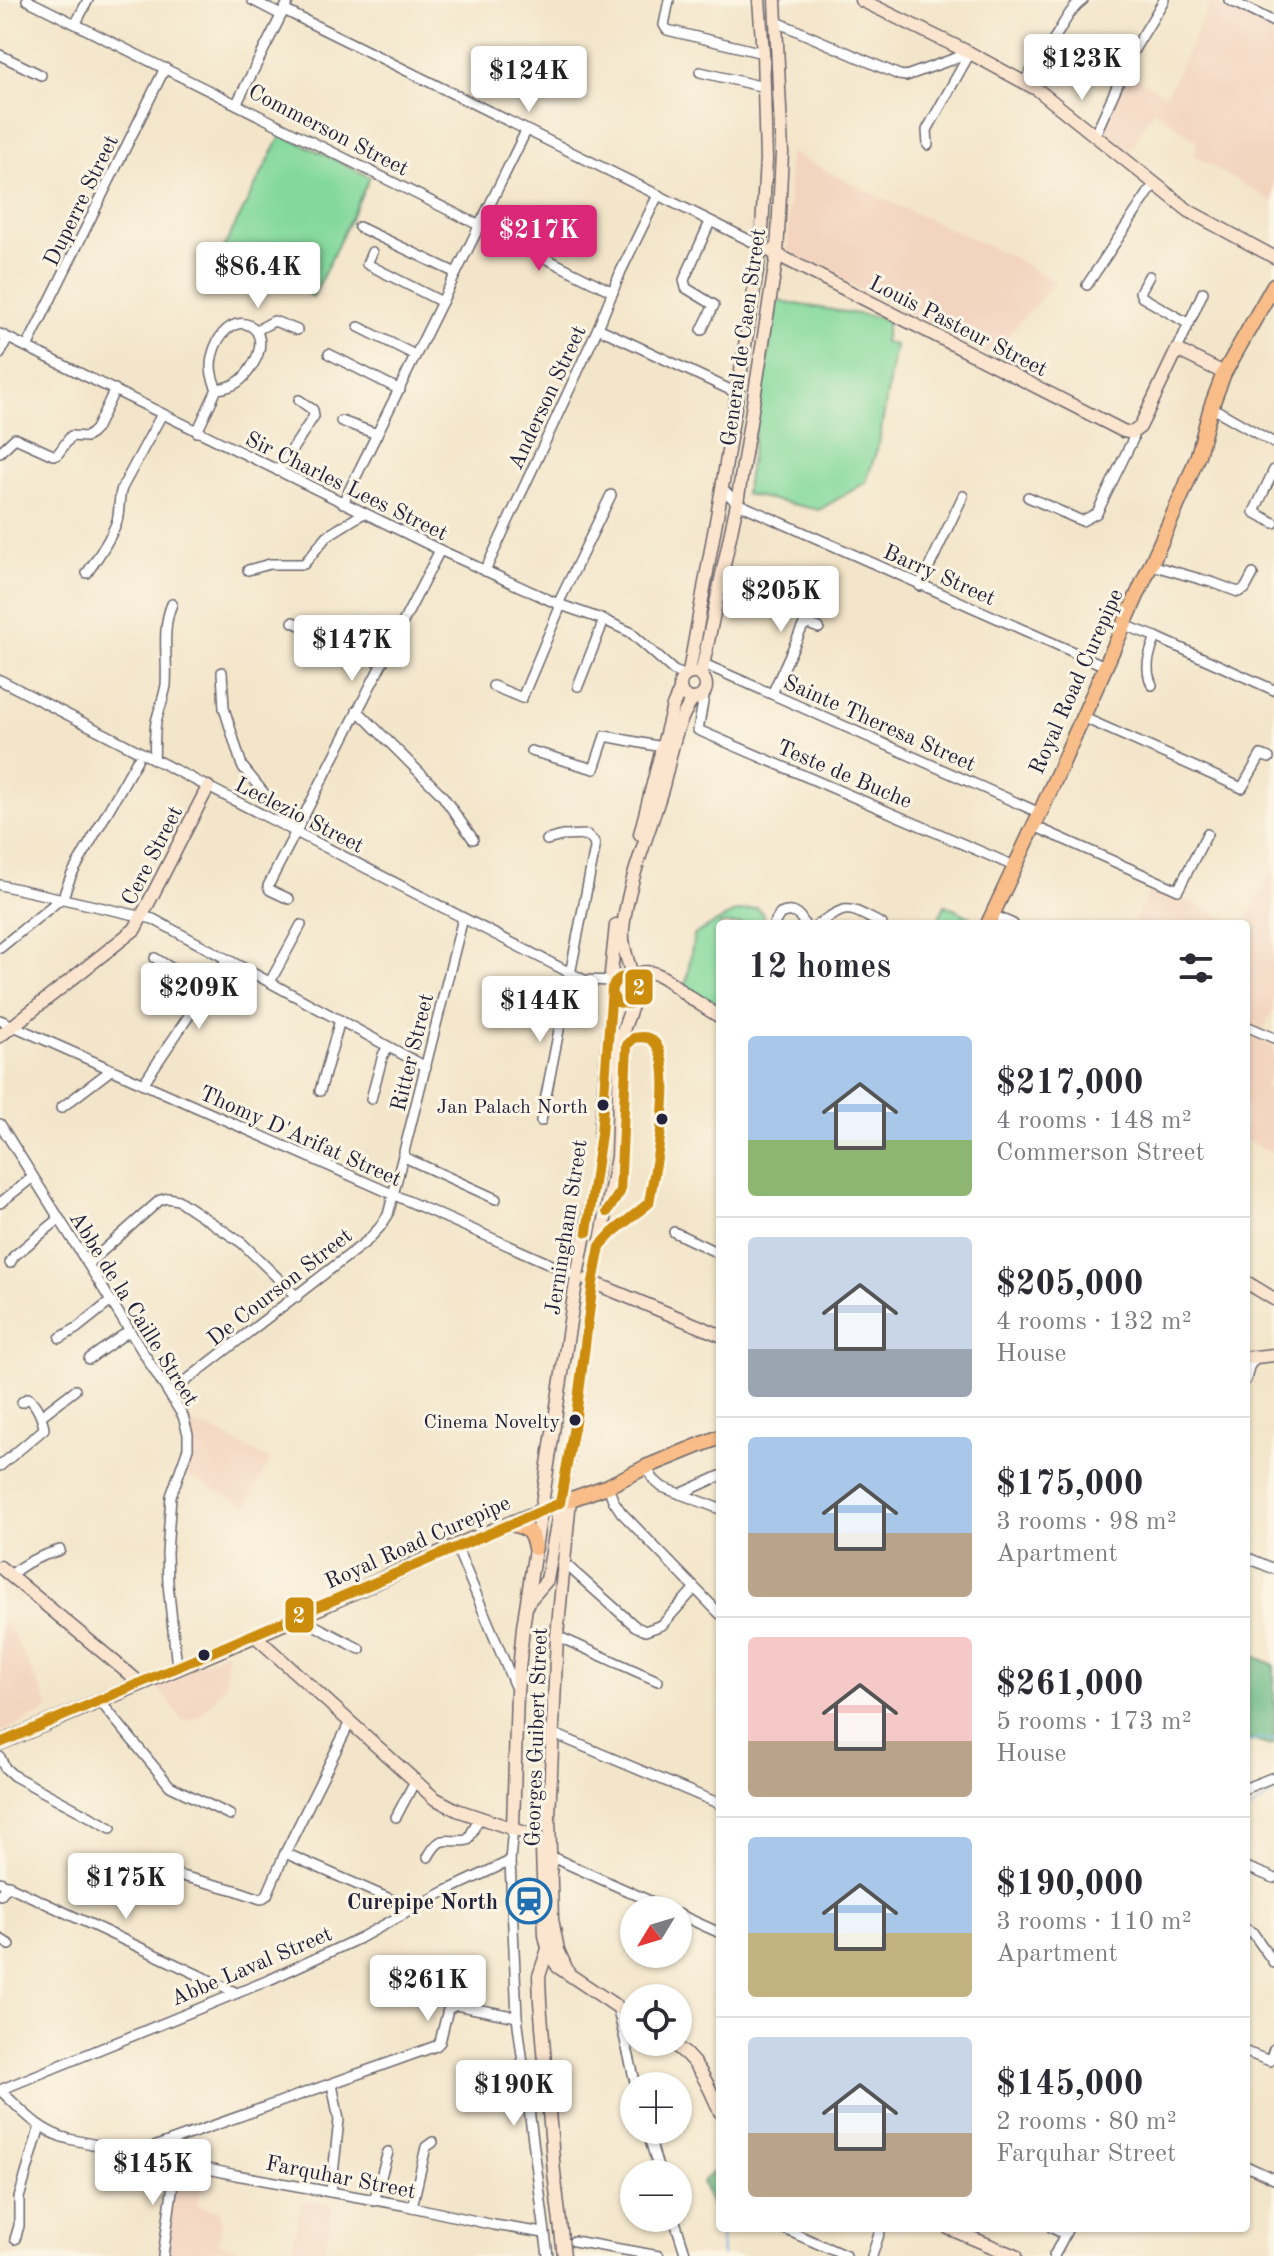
<!DOCTYPE html>
<meta charset="utf-8">
<style>
:root{--surface:#fff;--page:#f2f2f3;--text:#2b2b33;--muted:#7c7c81;--line:#e1e1e2;--accent:#db2777}
body{margin:0;font-family:"Old Standard TT",serif;background:var(--page);color:var(--text);height:100vh;display:flex;flex-direction:column;font-size:30px;white-space:nowrap}
*{box-sizing:border-box;margin:0}
p{font-size:26px;color:var(--muted)}
.icon{flex:none;width:44px;height:44px;fill:none;stroke:currentColor;stroke-width:2;stroke-linecap:round;stroke-linejoin:round}
.map{position:relative;flex:1;overflow:hidden}
.sheet{position:absolute;left:716px;top:920px;width:534px;height:1312px;display:flex;flex-direction:column;background:var(--surface);border-radius:8px;box-shadow:0 2px 6px #0004}
.sheet>*{flex:none}
.needle{width:52px;rotate:232deg}
.tools{position:absolute;left:620px;top:1896px;display:grid;gap:16px}
.tools a{display:grid;place-items:center;width:72px;height:72px;border-radius:50%;background:var(--surface);box-shadow:0 2px 6px #0004;font-size:40px}
.price{position:absolute;translate:-50% -68px;padding:0 18px;border-radius:8px;background:#fff;color:#222;font-size:26px;line-height:52px;filter:drop-shadow(0 2px 4px #0008)}
.price::after{content:'';position:absolute;left:50%;top:48px;width:24px;height:18px;margin-left:-12px;background:inherit;clip-path:polygon(0 0,100% 0,50% 100%)}
.price.on{background:var(--accent);color:#fff}
ul{padding:0;list-style:none}
li{display:flex;align-items:center;gap:24px;height:200px;padding:0 32px}
li+li{border-top:2px solid var(--line)}
li span{display:grid;place-items:center;flex:none;width:224px;height:160px;border-radius:8px;color:#555}
li>.icon{margin-inline-start:auto}
span .icon{width:96px;height:96px;fill:#fffc;stroke-width:1}
li b{font-size:34px}
h2{display:flex;justify-content:space-between;align-items:center;height:96px;padding:0 32px;font-size:34px}
.map>svg:first-child{display:block}
.built{fill:#f3d4bf}
.green{fill:#83d99c;stroke:#527e6c;stroke-width:2}
.forest{fill:#6ab984;stroke:#466e60;stroke-width:2}
.lines{fill:none;stroke-linecap:round;stroke-linejoin:round}
.stream{stroke:#78b2e8;stroke-width:2}
.street-casing{stroke:#6b666d;stroke-width:12}
.secondary-casing{stroke:#6b666d;stroke-width:15}
.primary-casing{stroke:#6b666d;stroke-width:17}
.street{stroke:#fff;stroke-width:9}
.secondary{stroke:#fce5cf;stroke-width:12}
.primary{stroke:#f8bd88;stroke-width:14}
.bus-1-casing{stroke:#fcf5e5;stroke-width:16}
.bus-1{stroke:#cc8c0c;stroke-width:10}
.bus-dot{fill:#22223b;stroke:#fcf5e5;stroke-width:3}
.labels{text-anchor:middle;stroke-width:6;stroke-linejoin:round;paint-order:stroke}
.bus-label{font-size:20px;fill:#22223b;stroke:#fcf5e5;text-anchor:end}
.street-label{font-size:22px;fill:#22223b;stroke:#fcf5e5}
.poi-label{font-size:22px;font-weight:bold;fill:#22223b;stroke:#fcf5e5;text-anchor:end}
.line-badge{stroke:#fcf5e5;stroke-width:3}
.badge-label{font-size:22px;text-anchor:middle;font-weight:bold;fill:#fff}
</style>
<div class="map">
<svg width="1274" height="2256" viewBox="0 0 1274 2256">
<rect width="100%" height="100%" fill="#fcf5e5"/>
<filter id="ink" filterUnits="userSpaceOnUse"><feTurbulence type="fractalNoise" baseFrequency=".0125" numOctaves="2"/><feDisplacementMap in="SourceGraphic" scale="16" xChannelSelector="R" yChannelSelector="G"/><feConvolveMatrix kernelMatrix="1 2 1 2 8 2 1 2 1" color-interpolation-filters="sRGB"/></filter>
<filter id="wash" filterUnits="userSpaceOnUse"><feTurbulence type="fractalNoise" baseFrequency=".006" numOctaves="4" result="noise"/><feDisplacementMap in="SourceGraphic" scale="32" xChannelSelector="R" yChannelSelector="G"/><feGaussianBlur stdDeviation="1.8" result="paint"/><feColorMatrix in="noise" values="0 0 0 0 0 0 0 0 0 0 0 0 0 0 0 0 0 1.4 0 .05"/><feComposite in="paint" operator="in"/></filter>
<g filter="url(#wash)">
<rect width="100%" height="100%" fill="#f3e5c9"/>
<g class="built">
<polygon points="1211,1 1274,32 1274,202 1194,156 1197,141 1154,109 1129,153 1099,133 1125,72 1166,95"/>
<polygon points="789,152 896,205 1015,258 1055,282 990,356 788,252"/>
<polygon points="1274,868 1274,1008 1262,1031 1246,1024 1245,924"/>
<polygon points="1152,886 1240,924 1133,924"/>
<polygon points="1246,1034 1274,1047 1274,1066 1265,1087 1274,1091 1274,1153 1246,1140"/>
<polygon points="190,1425 209,1428 270,1460 247,1506 183,1473"/>
<polygon points="7,1621 50,1709 0,1733 0,1625"/>
<polygon points="227,1651 226,1685 199,1717 183,1721 156,1686"/>
<polygon points="169,2168 205,2176 196,2206 221,2211 220,2243 258,2256 159,2256"/>
<polygon points="302,2201 333,2204 324,2256 290,2256"/>
</g>
<g class="green">
<polygon points="282,134 370,177 313,297 224,247"/>
<polygon points="777,301 888,319 884,343 895,345 879,443 866,482 819,510 745,494"/>
<polygon points="945,905 976,920 974,924 936,924"/>
<polygon points="757,908 763,914 764,924 720,924 720,1012 685,991 694,935 733,913"/>
</g>
<g class="forest">
<polygon points="1246,1652 1274,1665 1274,1744 1270,1746 1246,1738"/>
<polygon points="720,2166 720,2214 717,2215 711,2205 702,2182"/>
</g>
<g class="lines">
<g class="stream">
<polyline points="1246,1742 1260,1738 1274,1740"/>
<polyline points="1246,1813 1274,1793"/>
<polyline points="722,2256 721,2238 723,2228"/>
</g>
</g>
</g>
<g filter="url(#ink)">
<g class="lines">
<g class="street-casing">
<g id="street">
<polyline points="27,0 613,292"/>
<polyline points="252,0 281,15"/>
<polyline points="669,0 664,25 667,30 763,53"/>
<polyline points="1229,0 1274,22"/>
<polyline points="284,10 761,246"/>
<polyline points="777,22 899,75 906,76 970,53"/>
<polyline points="76,23 88,0"/>
<polyline points="0,55 41,75"/>
<polyline points="700,72 764,87"/>
<path d="M1024 82C1033 68 1042 56 1051 43 1062 29 1068 10 1083 0"/>
<polyline points="237,103 289,0"/>
<polyline points="1095,135 1132,53 1164,0"/>
<polyline points="928,145 927,130 970,53"/>
<polyline points="359,227 456,273"/>
<polyline points="372,252 367,264 442,302"/>
<polyline points="1149,276 1140,292 1142,297 1189,324"/>
<polyline points="1087,285 1155,183"/>
<polyline points="359,327 415,355"/>
<polyline points="598,328 737,393"/>
<polyline points="257,330 274,321 297,330"/>
<polyline points="702,330 714,305 686,288 684,280 710,222"/>
<polyline points="0,334 440,550 558,604 604,620 630,632 674,671 684,675"/>
<polyline points="27,347 165,68"/>
<polyline points="1177,350 1203,292"/>
<polyline points="0,354 7,338"/>
<polyline points="329,354 400,390"/>
<polyline points="1211,407 1274,443"/>
<polyline points="341,421 377,434"/>
<path d="M197 432 217 389C210 374 209 363 215 347 232 304 278 326 252 366 243 381 234 387 217 389"/>
<polyline points="0,452 15,438 53,455 57,455 71,436 86,437 91,434 96,429 115,389"/>
<polyline points="1274,470 1254,512 1274,523"/>
<polyline points="278,471 314,416 313,410 299,400"/>
<polyline points="722,488 737,503 1105,666"/>
<polyline points="1028,497 1082,521 1097,513 1133,439 1132,433"/>
<polyline points="343,503 526,131"/>
<polyline points="1151,565 1214,583 1238,592 1245,589 1253,574"/>
<polyline points="248,570 270,564 304,564 327,536 364,513"/>
<polyline points="485,571 598,328 621,271 658,195"/>
<path d="M87 573C98 557 110 540 117 521 120 510 118 499 122 488L162 414"/>
<polyline points="920,586 963,496"/>
<polyline points="558,604 611,495"/>
<polyline points="293,622 382,663"/>
<polyline points="1124,625 1156,637 1274,690"/>
<polyline points="704,664 1040,813"/>
<polyline points="222,672 224,708 242,766 293,829"/>
<polyline points="0,680 584,980 614,981"/>
<path d="M1152 685C1144 668 1149 654 1156 637"/>
<polyline points="493,686 522,698 561,605"/>
<polyline points="578,686 604,620"/>
<polyline points="705,691 698,730 1014,866"/>
<polyline points="772,694 803,626 808,624 819,628"/>
<polyline points="357,710 442,795 473,839"/>
<polyline points="1082,717 1242,788 1261,755 1269,758"/>
<polyline points="531,751 594,769 605,736 662,747"/>
<path d="M154 760C155 747 154 734 156 722 159 709 164 698 166 685 168 657 161 629 172 604"/>
<polyline points="1034,826 1178,890 1207,834"/>
<polyline points="0,885 153,919 426,1067"/>
<polyline points="289,899 270,890 268,886 440,550"/>
<polyline points="993,915 1013,924"/>
<path d="M774 924 780 914C791 909 800 913 804 924"/>
<path d="M818 924C851 902 848 908 882 924"/>
<polyline points="0,948 63,897 71,876 137,760"/>
<polyline points="155,958 181,974 218,972"/>
<polyline points="270,982 301,925"/>
<polyline points="0,1020 577,1276"/>
<polyline points="1246,1026 1274,1038"/>
<polyline points="143,1084 227,959"/>
<polyline points="320,1091 340,1020"/>
<polyline points="371,1099 383,1055 388,1047"/>
<polyline points="61,1108 111,1070"/>
<polyline points="541,1121 595,848 594,842 587,835 562,836 547,840"/>
<polyline points="0,1124 183,1416 188,1434 188,1448 171,1496 167,1553 168,1584 177,1667"/>
<polyline points="404,1157 496,1199"/>
<polyline points="0,1203 33,1177"/>
<polyline points="674,1232 720,1254"/>
<polyline points="10,1263 14,1256 59,1219"/>
<polyline points="88,1264 160,1200 168,1198 178,1200 242,1243 297,1297"/>
<polyline points="60,1338 77,1328 111,1301"/>
<polyline points="89,1359 129,1331"/>
<polyline points="1246,1380 1249,1367 1256,1357"/>
<polyline points="170,1393 367,1241 380,1227 388,1215 463,918"/>
<polyline points="41,1416 75,1390"/>
<path d="M0 1466 44 1429C43 1419 36 1403 28 1398L22 1402"/>
<polyline points="646,1467 654,1480 662,1487 720,1509"/>
<polyline points="608,1486 613,1500 621,1512 720,1614"/>
<polyline points="680,1494 720,1476"/>
<polyline points="456,1546 516,1689"/>
<polyline points="1246,1557 1274,1569"/>
<polyline points="563,1562 635,1626 645,1631 662,1625 694,1589"/>
<path d="M10 1576C24 1562 41 1556 60 1550"/>
<polyline points="298,1617 360,1649"/>
<polyline points="557,1636 658,1681"/>
<polyline points="99,1700 170,1786 230,1815"/>
<polyline points="552,1733 720,1804"/>
<polyline points="0,1757 5,1768 14,1776 111,1828"/>
<polyline points="1246,1788 1274,1777"/>
<polyline points="396,1817 415,1781"/>
<polyline points="513,1827 510,1861 517,2017 548,2256"/>
<polyline points="285,1853 413,1909"/>
<path d="M428 1857C442 1832 445 1844 468 1840L479 1818"/>
<polyline points="552,1857 670,1910"/>
<polyline points="1246,1867 1274,1878"/>
<polyline points="174,1874 235,1890 261,1899 267,1895 285,1853 350,1722"/>
<polyline points="0,1882 237,1993"/>
<polyline points="0,1895 9,1885"/>
<polyline points="678,1914 720,1933"/>
<polyline points="1246,1929 1253,1933 1274,1963"/>
<polyline points="0,1939 10,1945"/>
<polyline points="617,2006 636,2086"/>
<polyline points="1246,2052 1270,2061 1274,2049"/>
<path d="M0 2090C23 2111 38 2131 69 2139L236 2175 403 2205 494 2225 544 2233"/>
<polyline points="0,2090 269,1980 362,1937 444,1892 510,1861"/>
<polyline points="647,2130 660,2174"/>
<polyline points="137,2153 436,2046 440,2042 448,2009 456,2005 517,2017"/>
<polyline points="1246,2166 1274,2179"/>
<polyline points="331,2192 339,2120 332,2084"/>
<polyline points="374,2201 388,2152"/>
<polyline points="412,2207 426,2147 433,2142"/>
<polyline points="674,2218 686,2256"/>
<polyline points="782,2228 846,2256"/>
<polyline points="1052,2228 1065,2234"/>
<polyline points="15,2239 19,2226 19,2198 40,2126"/>
<polyline points="574,2241 659,2256"/>
<polyline points="163,2256 176,2162"/>
<polyline points="872,2256 881,2228"/>
<polyline points="1054,2256 1068,2228"/>
</g>
</g>
<g class="secondary-casing">
<g id="secondary">
<polyline points="861,0 970,53 1038,90 1189,211 1274,257"/>
<polyline points="770,251 1123,431 1132,433 1140,427 1177,350 1224,373"/>
<polyline points="689,672 722,488 761,246 766,160 763,53 759,0"/>
<circle cx="693" cy="686" r="13"/>
<polyline points="701,675 737,503 777,255 782,153 775,0"/>
<path d="M693 699C674 725 671 756 663 786 650 831 627 883 623 929 621 946 629 961 632 977 655 963 671 984 688 996 698 1003 709 1010 720 1017"/>
<polyline points="640,834 673,706 680,690"/>
<polyline points="614,981 611,973 616,925"/>
<polyline points="0,1036 135,929 208,787"/>
<polyline points="587,1280 720,1335"/>
<polyline points="1246,1282 1274,1299"/>
<polyline points="1246,1358 1274,1355"/>
<polyline points="0,1567 140,1683"/>
<polyline points="527,1603 547,1580 576,1416 593,1282 617,1157 621,1036 633,1003"/>
<path d="M254 1635 434 1798 457 1810 537 1837 542 1850 545 1935C547 1947 551 1957 558 1967L634 2018"/>
<path d="M513 1827 517 1692 523 1627 577 1276 597 1171 612 988C616 974 630 972 639 984V996L629 1004 617 1002 612 995"/>
<polyline points="549,1946 539,1976 540,2002 554,2172 564,2256"/>
<polyline points="567,1970 558,1950 552,1919 549,1817 557,1636 570,1499"/>
<path d="M669 2042C697 2057 708 2084 720 2112"/>
<polyline points="948,2228 1015,2256"/>
</g>
</g>
<g class="primary-casing">
<g id="primary">
<polyline points="988,924 1040,813 1185,488 1198,455 1211,407 1224,373 1274,285"/>
<path d="M510 1524C526 1527 532 1531 535 1548"/>
<polyline points="0,1743 298,1617 456,1546 560,1503 608,1486 646,1467 720,1437"/>
</g>
</g>
<use href="#street" class="street"/>
<use href="#secondary" class="secondary"/>
<use href="#primary" class="primary"/>
<g class="bus-1-casing">
<g id="bus-1">
<path d="M587 1232 601 1134 612 988C618 974 629 974 639 984V996L629 1004 617 1002 612 995"/>
<path d="M0 1743 560 1503 576 1416 593 1282 600 1246 612 1233 649 1203C654 1172 679 1061 652 1040 647 1036 641 1037 634 1038L627 1045 620 1192 607 1212"/>
</g>
</g>
<use href="#bus-1" class="bus-1"/>
</g>
</g>
<defs>
<g id="station-ring" transform="scale(2.3)"><circle r="9.5" fill="#fcf5e5" stroke="#1f6fb2" stroke-width="1.5"/><path d="M-3-6H3Q5-6 5-4V2Q5 4 3 4L4.5 6H3L1.5 4h-3L-3 6H-4.5L-3 4Q-5 4-5 2V-4Q-5-6-3-6ZM-3.5-4v3h7v-3ZM-3.5 1v1.5H-2V1ZM2 1v1.5H3.5V1Z" fill="#1f6fb2"/></g>
</defs>
<g fill-rule="evenodd">
<use href="#station-ring" x="529" y="1901"/>
</g>
<g class="bus-dot">
<circle cx="603" cy="1105" r="7"/>
<circle cx="662" cy="1119" r="7"/>
<circle cx="575" cy="1420" r="7"/>
<circle cx="204" cy="1655" r="7"/>
</g>
<g class="labels">
<g class="bus-label">
<text x="588" y="1113">Jan Palach North</text>
<text x="560" y="1428">Cinema Novelty</text>
</g>
<g class="street-label">
<text transform="translate(329 129) rotate(27)" y="8">Commerson Street</text>
<text transform="translate(80 200) rotate(-64)" y="8">Duperre Street</text>
<text transform="translate(959 325) rotate(27)" y="8">Louis Pasteur Street</text>
<text transform="translate(742 337) rotate(-82)" y="8">General de Caen Street</text>
<text transform="translate(546 397) rotate(-65)" y="8">Anderson Street</text>
<text transform="translate(347 485) rotate(26)" y="8">Sir Charles Lees Street</text>
<text transform="translate(940 574) rotate(24)" y="8">Barry Street</text>
<text transform="translate(1075 681) rotate(-66)" y="8">Royal Road Curepipe</text>
<text transform="translate(880 722) rotate(24)" y="8">Sainte Theresa Street</text>
<text transform="translate(845 773) rotate(23)" y="8">Teste de Buche</text>
<text transform="translate(300 814) rotate(27)" y="8">Leclezio Street</text>
<text transform="translate(151 855) rotate(-63)" y="8">Cere Street</text>
<text transform="translate(411 1052) rotate(-76)" y="8">Ritter Street</text>
<text transform="translate(301 1135) rotate(24)" y="8">Thomy D'Arifat Street</text>
<text transform="translate(565 1227) rotate(-81)" y="8">Jerningham Street</text>
<text transform="translate(279 1286) rotate(-38)" y="8">De Courson Street</text>
<text transform="translate(135 1308) rotate(58)" y="8">Abbe de la Caille Street</text>
<text transform="translate(417 1541) rotate(-24)" y="8">Royal Road Curepipe</text>
<text transform="translate(535 1737) rotate(-88)" y="8">Georges Guibert Street</text>
<text transform="translate(251 1965) rotate(-23)" y="8">Abbe Laval Street</text>
<text transform="translate(341 2176) rotate(11)" y="8">Farquhar Street</text>
</g>
<g class="poi-label">
<text x="498" y="1909">Curepipe North</text>
</g>
</g>
<g class="line-badge">
<rect x="624" y="968" width="30" height="38" rx="8" fill="#cc8c0c"/>
<rect x="284" y="1596" width="31" height="38" rx="8" fill="#cc8c0c"/>
</g>
<g class="badge-label">
<text x="639" y="995">2</text>
<text x="299" y="1623">2</text>
</g>
</svg>
<div class="tools">
<a><svg class="needle" viewBox="-14 -14 28 28"><path d="M0-13l5 13h-10z" fill="#e53935"/><path d="M0 13l5-13h-10z" fill="#7c7c81"/></svg></a>
<a><svg class="icon" aria-label="locate" viewBox="0 0 24 24"><circle cx="12" cy="12" r="6"/><path d="M12 2v4M12 18v4M2 12h4M18 12h4"/></svg></a>
<a>+</a>
<a>−</a>
</div>
<b class="price" style="left:1082px;top:102px">$123K</b>
<b class="price" style="left:529px;top:114px">$124K</b>
<b class="price on" style="left:539px;top:273px">$217K</b>
<b class="price" style="left:258px;top:310px">$86.4K</b>
<b class="price" style="left:781px;top:634px">$205K</b>
<b class="price" style="left:352px;top:683px">$147K</b>
<b class="price" style="left:199px;top:1031px">$209K</b>
<b class="price" style="left:540px;top:1044px">$144K</b>
<b class="price" style="left:126px;top:1921px">$175K</b>
<b class="price" style="left:428px;top:2023px">$261K</b>
<b class="price" style="left:514px;top:2128px">$190K</b>
<b class="price" style="left:153px;top:2207px">$145K</b>
<section class="sheet">
<h2>12 homes<svg class="icon" aria-label="filters" viewBox="0 0 24 24"><path d="M4 7h16M4 17h16"/><circle cx="9" cy="7" r="2"/><circle cx="15" cy="17" r="2"/></svg></h2>
<ul>
<li><span style="background:linear-gradient(#a9c7e8 65%,#8fb573 0)"><svg class="icon" aria-label="home" viewBox="0 0 24 24"><path d="M3 11l9-7 9 7M6 9v11h12V9"/></svg></span><div><b>$217,000</b><p>4 rooms · 148 m²</p><p>Commerson Street</p></div></li>
<li><span style="background:linear-gradient(#c9d6e8 70%,#9aa5b1 0)"><svg class="icon" aria-label="home" viewBox="0 0 24 24"><path d="M3 11l9-7 9 7M6 9v11h12V9"/></svg></span><div><b>$205,000</b><p>4 rooms · 132 m²</p><p>House</p></div></li>
<li><span style="background:linear-gradient(#a9c7e8 60%,#b9a48a 0)"><svg class="icon" aria-label="home" viewBox="0 0 24 24"><path d="M3 11l9-7 9 7M6 9v11h12V9"/></svg></span><div><b>$175,000</b><p>3 rooms · 98 m²</p><p>Apartment</p></div></li>
<li><span style="background:linear-gradient(#f6c9c9 65%,#b9a48a 0)"><svg class="icon" aria-label="home" viewBox="0 0 24 24"><path d="M3 11l9-7 9 7M6 9v11h12V9"/></svg></span><div><b>$261,000</b><p>5 rooms · 173 m²</p><p>House</p></div></li>
<li><span style="background:linear-gradient(#a9c7e8 60%,#c2b280 0)"><svg class="icon" aria-label="home" viewBox="0 0 24 24"><path d="M3 11l9-7 9 7M6 9v11h12V9"/></svg></span><div><b>$190,000</b><p>3 rooms · 110 m²</p><p>Apartment</p></div></li>
<li><span style="background:linear-gradient(#c9d6e8 60%,#b9a48a 0)"><svg class="icon" aria-label="home" viewBox="0 0 24 24"><path d="M3 11l9-7 9 7M6 9v11h12V9"/></svg></span><div><b>$145,000</b><p>2 rooms · 80 m²</p><p>Farquhar Street</p></div></li>
</ul>
</section>
</div>
